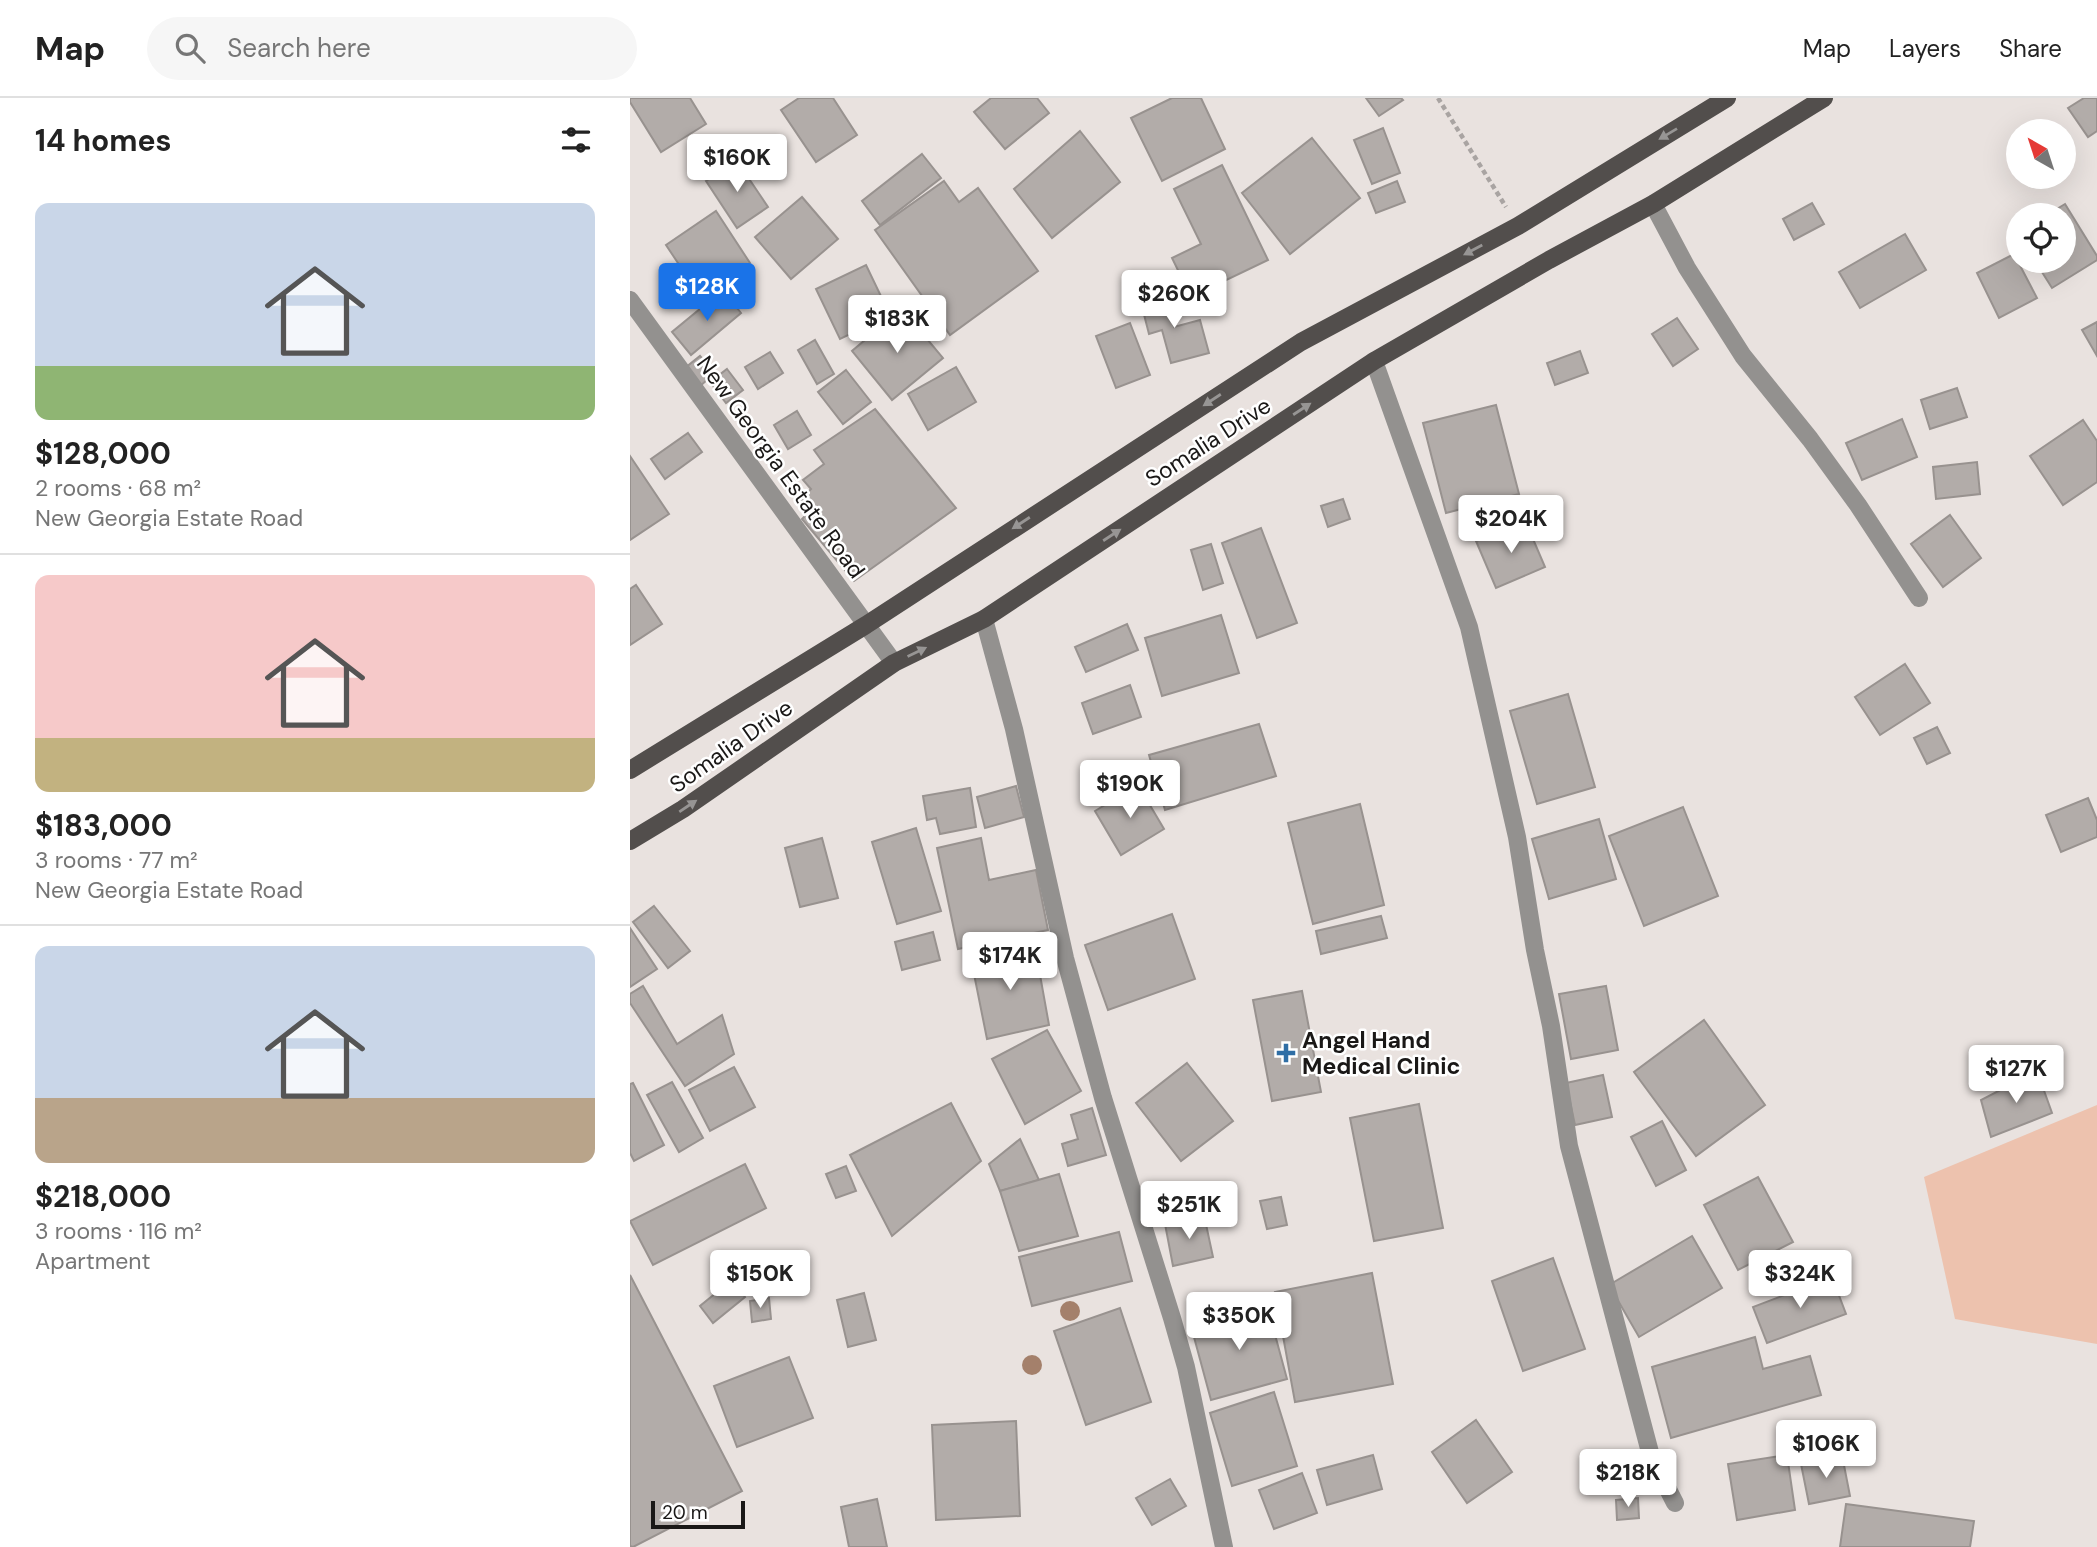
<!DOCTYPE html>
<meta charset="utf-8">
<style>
:root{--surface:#fff;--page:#f6f6f6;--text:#222;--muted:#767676;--line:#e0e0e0;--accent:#1a73e8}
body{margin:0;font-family:"DM Sans",sans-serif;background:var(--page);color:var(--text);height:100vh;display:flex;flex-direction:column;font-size:26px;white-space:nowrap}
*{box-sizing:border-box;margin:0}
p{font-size:23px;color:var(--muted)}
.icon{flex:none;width:38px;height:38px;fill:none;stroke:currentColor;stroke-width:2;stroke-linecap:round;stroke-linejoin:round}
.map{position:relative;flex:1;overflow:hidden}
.sheet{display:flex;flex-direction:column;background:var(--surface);width:630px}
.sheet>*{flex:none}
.needle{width:46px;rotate:321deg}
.tools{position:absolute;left:1376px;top:21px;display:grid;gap:14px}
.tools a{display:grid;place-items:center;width:70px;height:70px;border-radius:50%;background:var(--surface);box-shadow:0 7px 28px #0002;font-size:35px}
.scale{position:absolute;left:21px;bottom:18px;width:94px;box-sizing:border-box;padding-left:7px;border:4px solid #1a1817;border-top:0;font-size:19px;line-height:24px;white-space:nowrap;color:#1a1817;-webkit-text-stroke:5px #fff;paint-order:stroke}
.price{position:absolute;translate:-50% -60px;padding:0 16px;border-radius:7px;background:#fff;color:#222;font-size:23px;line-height:46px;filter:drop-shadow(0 2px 4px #0008)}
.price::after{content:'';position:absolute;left:50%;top:42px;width:21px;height:16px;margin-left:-10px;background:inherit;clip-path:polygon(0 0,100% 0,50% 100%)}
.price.selected{background:var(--accent);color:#fff}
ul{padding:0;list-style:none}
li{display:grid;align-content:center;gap:14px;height:371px;padding:0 35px}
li+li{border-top:2px solid var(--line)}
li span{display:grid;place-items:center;height:217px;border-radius:14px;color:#555}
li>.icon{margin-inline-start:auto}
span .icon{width:126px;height:126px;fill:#fffc;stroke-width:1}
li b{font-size:30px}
h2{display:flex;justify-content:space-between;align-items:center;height:84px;padding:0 35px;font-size:30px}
header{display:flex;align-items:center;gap:42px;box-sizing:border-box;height:98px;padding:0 35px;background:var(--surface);border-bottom:2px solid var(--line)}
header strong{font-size:33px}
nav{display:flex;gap:38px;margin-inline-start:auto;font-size:24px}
.search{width:490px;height:63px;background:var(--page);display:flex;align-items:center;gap:18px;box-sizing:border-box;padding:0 24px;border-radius:38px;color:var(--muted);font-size:26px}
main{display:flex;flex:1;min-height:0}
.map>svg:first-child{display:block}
.green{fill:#edc2ae}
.building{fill:#b2aca9;stroke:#98928f;stroke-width:2}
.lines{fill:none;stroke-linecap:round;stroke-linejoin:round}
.path{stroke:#a9a4a2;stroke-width:4.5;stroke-dasharray:5 3.5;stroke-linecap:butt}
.minor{stroke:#93918f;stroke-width:18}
.primary{stroke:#524e4c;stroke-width:18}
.tree{fill:#a4806b}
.oneway{fill:#979594}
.poi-dot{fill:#2f6ea5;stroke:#fff;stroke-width:2.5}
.labels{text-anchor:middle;stroke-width:5;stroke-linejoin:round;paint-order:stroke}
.street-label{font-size:23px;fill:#1a1817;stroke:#fff}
.poi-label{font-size:23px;font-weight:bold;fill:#1a1817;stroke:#fff;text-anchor:start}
</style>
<header>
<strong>Map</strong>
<div class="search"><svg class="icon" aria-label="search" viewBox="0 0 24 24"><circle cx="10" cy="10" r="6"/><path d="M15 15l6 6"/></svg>Search here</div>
<nav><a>Map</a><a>Layers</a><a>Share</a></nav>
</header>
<main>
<section class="sheet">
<h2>14 homes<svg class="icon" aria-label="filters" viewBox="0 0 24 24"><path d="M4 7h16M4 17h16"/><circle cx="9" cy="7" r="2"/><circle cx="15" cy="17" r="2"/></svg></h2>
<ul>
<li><span style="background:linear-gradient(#c9d6e8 75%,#8fb573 0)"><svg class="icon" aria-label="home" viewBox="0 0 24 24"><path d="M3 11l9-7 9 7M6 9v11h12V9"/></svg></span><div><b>$128,000</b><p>2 rooms · 68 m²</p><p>New Georgia Estate Road</p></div></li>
<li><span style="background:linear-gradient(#f6c9c9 75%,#c2b280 0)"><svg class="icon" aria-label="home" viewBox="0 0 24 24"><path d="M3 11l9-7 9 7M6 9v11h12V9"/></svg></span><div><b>$183,000</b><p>3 rooms · 77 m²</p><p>New Georgia Estate Road</p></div></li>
<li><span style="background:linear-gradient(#c9d6e8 70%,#b9a48a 0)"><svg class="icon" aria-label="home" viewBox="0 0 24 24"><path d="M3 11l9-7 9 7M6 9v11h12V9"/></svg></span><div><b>$218,000</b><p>3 rooms · 116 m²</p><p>Apartment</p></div></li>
</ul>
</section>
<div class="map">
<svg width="1467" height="1449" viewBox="0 0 1467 1449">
<rect width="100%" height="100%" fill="#e9e2df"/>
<polygon class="green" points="1467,1007 1467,1246 1325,1221 1294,1079"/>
<g class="building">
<polygon points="0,0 60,0 76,26 31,54 0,4"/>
<polygon points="169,0 203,0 227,37 186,64 151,12"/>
<polygon points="361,0 407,0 419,15 375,51 344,14"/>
<polygon points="542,0 571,0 595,51 532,83 501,20"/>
<polygon points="736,0 771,0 773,2 749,18"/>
<polygon points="1454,0 1467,0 1467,33 1458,39 1438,10"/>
<polygon points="753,30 770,75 742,86 724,42"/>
<polygon points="450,33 490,84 422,140 384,91"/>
<polygon points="682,40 730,100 660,156 612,95"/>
<polygon points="292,56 311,80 250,127 232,103"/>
<polygon points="107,63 138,109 107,130 76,83"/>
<polygon points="592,67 638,162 561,199 542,160 571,146 544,91"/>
<polygon points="314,83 329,104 348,90 408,173 320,237 245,132"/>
<polygon points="767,83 775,104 746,115 738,95"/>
<polygon points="172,99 208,141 161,181 125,139"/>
<polygon points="1182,105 1194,126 1164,142 1153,121"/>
<polygon points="1435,106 1467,158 1467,162 1422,190 1405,163 1433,163 1433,117 1417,117"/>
<polygon points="86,113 120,165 70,198 36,147"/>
<polygon points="1275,136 1296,172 1230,210 1209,174"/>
<polygon points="1384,156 1407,200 1369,220 1347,175"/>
<polygon points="236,167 260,217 210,241 186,191"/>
<polygon points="93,192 111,215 61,257 42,234"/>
<polygon points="535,194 544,229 570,222 579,255 541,265 532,232 519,236 510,201"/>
<polygon points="272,211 313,260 262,302 222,253"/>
<polygon points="1047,220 1068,251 1043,268 1022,236"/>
<polygon points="1467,224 1467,258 1452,232"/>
<polygon points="500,225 520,277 486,290 466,238"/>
<polygon points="185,242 204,276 187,286 168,252"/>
<polygon points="950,253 958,275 925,287 917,265"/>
<polygon points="140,254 153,275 128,291 115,269"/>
<polygon points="70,258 85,275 70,288 55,270"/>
<polygon points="326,269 346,304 298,332 278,296"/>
<polygon points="97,271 113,292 96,305 80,284"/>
<polygon points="216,272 241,304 213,326 188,294"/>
<polygon points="1327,290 1337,319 1300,331 1291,302"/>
<polygon points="866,307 889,396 816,415 793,325"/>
<polygon points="245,311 326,410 224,483 172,421 178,415 169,404 181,391 173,382 194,366 184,352"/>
<polygon points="167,313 181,337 158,351 144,327"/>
<polygon points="1272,321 1287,359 1232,382 1216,345"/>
<polygon points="1453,322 1467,343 1467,384 1433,407 1400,358"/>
<polygon points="58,335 72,354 35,381 21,361"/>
<polygon points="0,358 39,416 0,442"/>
<polygon points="1347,364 1350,396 1306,401 1303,369"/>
<polygon points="713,401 720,421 698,429 691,408"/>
<polygon points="1320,417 1351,460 1313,489 1281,446"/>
<polygon points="897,427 915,469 866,490 846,443"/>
<polygon points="631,430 667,525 627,540 592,445"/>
<polygon points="581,446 593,485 573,492 561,452"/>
<polygon points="6,487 32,526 0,547 0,491"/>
<polygon points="591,517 609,575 532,598 515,540"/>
<polygon points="497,526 508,552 456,574 445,549"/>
<polygon points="1275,566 1300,605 1250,637 1225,599"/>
<polygon points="500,587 511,619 463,636 452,605"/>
<polygon points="938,596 965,689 907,706 880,613"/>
<polygon points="629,626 646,678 535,712 519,657"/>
<polygon points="1307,629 1320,655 1297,666 1284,640"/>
<polygon points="508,687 534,731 491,757 465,713"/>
<polygon points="386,688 394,719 355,730 347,699"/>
<polygon points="340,690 346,729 310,736 306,720 297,722 293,698"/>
<polygon points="1458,700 1467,722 1467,739 1431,754 1416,717"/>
<polygon points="730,706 754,807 683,826 658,725"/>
<polygon points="1053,709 1088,798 1014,828 979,738"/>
<polygon points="969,721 986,781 919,801 902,741"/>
<polygon points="286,730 311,813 267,826 242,744"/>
<polygon points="192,740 208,800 170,809 155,750"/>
<polygon points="351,740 359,782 406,772 418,832 328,851 307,750"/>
<polygon points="24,808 60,853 38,870 3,824"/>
<polygon points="542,816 565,881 478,912 455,847"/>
<polygon points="751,818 757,840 691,856 686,833"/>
<polygon points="0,830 27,871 0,889"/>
<polygon points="303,834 310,862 272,872 265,844"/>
<polygon points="405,849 419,927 357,941 341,861"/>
<polygon points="13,888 47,946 92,917 104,956 55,988 0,905 0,896"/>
<polygon points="976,888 988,952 941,961 929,896"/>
<polygon points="672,893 691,994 642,1003 623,902"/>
<polygon points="1074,922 1135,1007 1066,1058 1004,974"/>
<polygon points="417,932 451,993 395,1026 362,961"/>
<polygon points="557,965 603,1023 551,1063 506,1005"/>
<polygon points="104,969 125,1009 80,1033 59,992"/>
<polygon points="1407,973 1422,1015 1361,1039 1351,1002"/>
<polygon points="973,977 982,1019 945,1027 936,985"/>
<polygon points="42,984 73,1040 49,1054 17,997"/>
<polygon points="3,985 34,1047 4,1063 0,1055 0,986"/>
<polygon points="321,1005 351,1063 262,1138 220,1057"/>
<polygon points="789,1006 813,1130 744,1143 720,1020"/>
<polygon points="462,1010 476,1057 438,1068 432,1046 448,1041 441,1017"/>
<polygon points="1032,1023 1056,1072 1026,1088 1001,1039"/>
<polygon points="390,1041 409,1082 370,1093 359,1066"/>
<polygon points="115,1066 136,1110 23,1167 0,1123"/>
<polygon points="216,1068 226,1093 206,1100 196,1076"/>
<polygon points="429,1076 448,1138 389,1153 370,1093"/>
<polygon points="1128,1079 1163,1144 1108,1172 1074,1107"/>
<polygon points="651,1099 657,1127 637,1131 630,1103"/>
<polygon points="574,1117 583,1159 543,1168 535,1126"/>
<polygon points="489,1134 502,1183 402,1208 389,1159"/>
<polygon points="1062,1138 1092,1190 1009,1239 979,1187"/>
<polygon points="923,1160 955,1251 893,1273 862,1183"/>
<polygon points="742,1175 763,1286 665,1304 645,1194"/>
<polygon points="0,1177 112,1393 3,1449 0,1448"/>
<polygon points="1202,1179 1216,1216 1137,1245 1123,1209"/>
<polygon points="102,1182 115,1199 83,1225 70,1208"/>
<polygon points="234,1195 246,1242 218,1249 207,1202"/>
<polygon points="139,1200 141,1221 122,1224 120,1203"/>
<polygon points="637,1207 657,1281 581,1302 561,1228"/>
<polygon points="490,1210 521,1304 456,1327 424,1233"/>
<polygon points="1125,1239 1133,1271 1180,1258 1191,1297 1041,1340 1022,1269"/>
<polygon points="159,1259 183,1320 107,1349 84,1288"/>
<polygon points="644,1294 667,1368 602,1388 580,1315"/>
<polygon points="846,1322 882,1374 837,1405 802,1354"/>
<polygon points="386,1323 390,1418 306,1422 302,1327"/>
<polygon points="743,1357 752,1391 697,1407 687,1372"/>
<polygon points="1157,1357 1165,1412 1107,1422 1098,1366"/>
<polygon points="1212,1357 1220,1398 1179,1406 1171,1366"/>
<polygon points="672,1375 687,1415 644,1431 629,1392"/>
<polygon points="540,1381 556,1408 522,1427 506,1400"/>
<polygon points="1008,1400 1009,1420 987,1422 986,1402"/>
<polygon points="247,1401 257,1449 219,1449 211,1409"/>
<polygon points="1216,1406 1344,1423 1340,1449 1210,1449"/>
</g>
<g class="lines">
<polyline class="path" points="808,0 876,109"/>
<g class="minor">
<polyline points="1023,106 1057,170 1113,258 1180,341 1228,407 1289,500"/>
<polyline points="0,202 264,565"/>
<polyline points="744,263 839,529 887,739 905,852 921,928 939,1048 1021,1358 1045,1405"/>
<polyline points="354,521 384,631 435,860 473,1000 542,1220 556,1269 594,1449"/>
</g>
<g class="primary">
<polyline points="0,672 236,527 671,244 888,128 1097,0"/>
<polyline points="0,743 53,711 264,565 354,521 744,263 919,162 1023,106 1194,0"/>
</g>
</g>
<g class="tree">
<circle cx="440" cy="1213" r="10"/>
<circle cx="402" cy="1267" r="10"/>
</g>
<defs><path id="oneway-solid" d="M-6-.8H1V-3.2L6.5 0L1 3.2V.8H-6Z" transform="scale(1.75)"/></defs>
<g class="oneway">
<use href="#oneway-solid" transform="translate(1038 36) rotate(149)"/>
<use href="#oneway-solid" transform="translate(843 152) rotate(152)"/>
<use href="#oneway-solid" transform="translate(582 302) rotate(147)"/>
<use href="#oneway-solid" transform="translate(672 311) rotate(-33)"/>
<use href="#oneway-solid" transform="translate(391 425) rotate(147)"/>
<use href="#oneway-solid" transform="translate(482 437) rotate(-33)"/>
<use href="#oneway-solid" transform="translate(287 554) rotate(-26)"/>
<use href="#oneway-solid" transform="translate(58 708) rotate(-34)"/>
</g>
<path class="poi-dot" d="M652.5 944.5h7v7h7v7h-7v7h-7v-7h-7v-7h7z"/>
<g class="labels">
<g class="street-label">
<text transform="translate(578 344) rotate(-33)" y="8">Somalia Drive</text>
<text transform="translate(151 369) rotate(54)" y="8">New Georgia Estate Road</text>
<text transform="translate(101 648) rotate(-35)" y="8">Somalia Drive</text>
</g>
<g class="poi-label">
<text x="672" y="950">Angel Hand<tspan x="672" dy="26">Medical Clinic</tspan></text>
</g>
</g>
</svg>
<div class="tools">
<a><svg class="needle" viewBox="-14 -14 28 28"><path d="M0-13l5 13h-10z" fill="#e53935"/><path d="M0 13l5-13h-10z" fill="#767676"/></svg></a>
<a><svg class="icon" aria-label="locate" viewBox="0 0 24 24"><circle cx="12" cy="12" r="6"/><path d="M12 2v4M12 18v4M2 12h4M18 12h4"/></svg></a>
</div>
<div class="scale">20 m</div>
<b class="price" style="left:107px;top:96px">$160K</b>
<b class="price selected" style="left:77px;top:225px">$128K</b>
<b class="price" style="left:544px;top:232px">$260K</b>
<b class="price" style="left:267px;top:257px">$183K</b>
<b class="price" style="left:881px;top:457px">$204K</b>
<b class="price" style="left:500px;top:722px">$190K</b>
<b class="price" style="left:380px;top:894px">$174K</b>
<b class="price" style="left:1386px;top:1007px">$127K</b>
<b class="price" style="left:559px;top:1143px">$251K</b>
<b class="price" style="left:130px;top:1212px">$150K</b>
<b class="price" style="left:1170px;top:1212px">$324K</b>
<b class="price" style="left:609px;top:1254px">$350K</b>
<b class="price" style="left:1196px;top:1382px">$106K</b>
<b class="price" style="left:998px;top:1411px">$218K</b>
</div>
</main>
